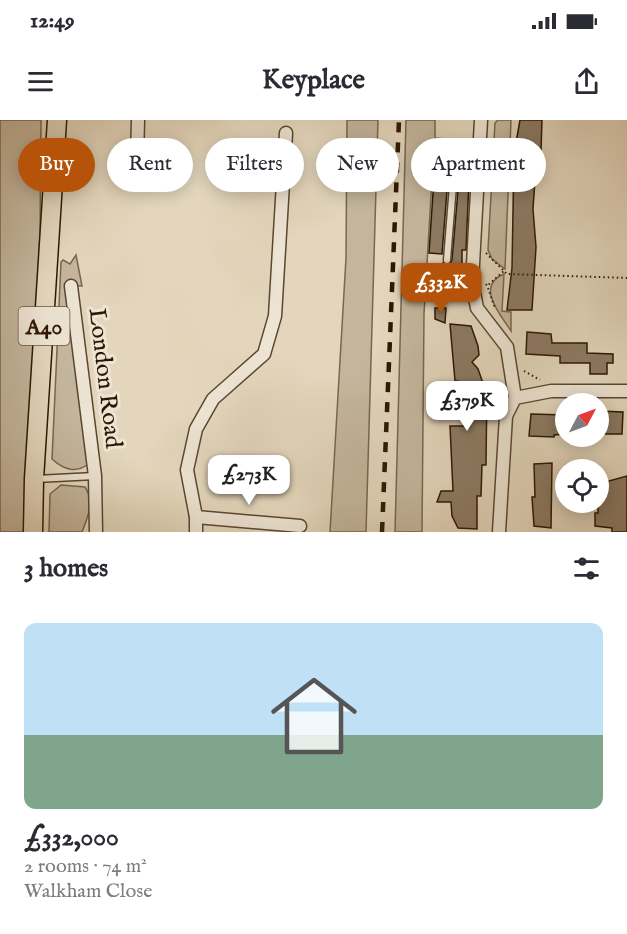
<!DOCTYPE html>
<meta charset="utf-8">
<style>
:root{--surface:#fff;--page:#f7f7f7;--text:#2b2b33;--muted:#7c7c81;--line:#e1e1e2;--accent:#b45309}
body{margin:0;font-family:"IM FELL English",serif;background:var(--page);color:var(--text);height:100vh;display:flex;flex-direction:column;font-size:22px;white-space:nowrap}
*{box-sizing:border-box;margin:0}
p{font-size:20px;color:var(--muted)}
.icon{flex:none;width:33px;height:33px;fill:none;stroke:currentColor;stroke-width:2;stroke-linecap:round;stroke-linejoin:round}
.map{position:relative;height:412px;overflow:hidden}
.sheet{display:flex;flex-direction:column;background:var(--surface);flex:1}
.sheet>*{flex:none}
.guide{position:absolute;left:18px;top:18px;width:591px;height:54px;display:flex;gap:12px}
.needle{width:39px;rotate:49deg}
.buttons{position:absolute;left:555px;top:273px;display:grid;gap:12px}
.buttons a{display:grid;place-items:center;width:54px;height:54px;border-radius:50%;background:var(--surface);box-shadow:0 3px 15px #0003;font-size:30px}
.price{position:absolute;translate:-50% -51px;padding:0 14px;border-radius:12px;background:#fff;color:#222;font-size:20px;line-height:39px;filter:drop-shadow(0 2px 3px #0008)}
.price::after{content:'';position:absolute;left:50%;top:36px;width:18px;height:14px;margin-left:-9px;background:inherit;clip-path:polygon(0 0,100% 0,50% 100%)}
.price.current{background:var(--accent);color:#fff}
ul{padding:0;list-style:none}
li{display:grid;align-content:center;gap:12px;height:318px;padding:0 24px}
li+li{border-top:2px solid var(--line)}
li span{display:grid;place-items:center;height:186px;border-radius:12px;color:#555}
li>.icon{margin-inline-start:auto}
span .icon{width:108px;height:108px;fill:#fffc;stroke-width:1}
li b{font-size:26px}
h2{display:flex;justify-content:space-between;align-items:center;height:72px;padding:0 24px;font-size:26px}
.chip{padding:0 21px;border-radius:27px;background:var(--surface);box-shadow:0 3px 15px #0003;font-size:21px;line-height:54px}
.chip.current{background:var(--accent);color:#fff}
.status{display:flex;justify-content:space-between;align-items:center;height:42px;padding:0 30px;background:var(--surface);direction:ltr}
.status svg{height:16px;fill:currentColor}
header{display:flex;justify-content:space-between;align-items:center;height:78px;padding:0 24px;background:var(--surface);font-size:27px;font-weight:700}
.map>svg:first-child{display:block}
.green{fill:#c4b69d;stroke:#786650;stroke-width:1.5}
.building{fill:#8c7a63;stroke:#2d1703;stroke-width:1.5}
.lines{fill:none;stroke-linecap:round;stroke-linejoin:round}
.service-casing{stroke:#5a4731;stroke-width:9}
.minor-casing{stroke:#5a4731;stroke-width:15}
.primary-casing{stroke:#2d1703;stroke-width:21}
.path{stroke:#2d1703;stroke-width:2;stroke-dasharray:1.5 3;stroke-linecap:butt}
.service{stroke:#ede4d3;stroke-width:6}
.minor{stroke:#ede4d3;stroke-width:12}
.primary{stroke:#e3d6bc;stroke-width:18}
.rail{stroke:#2d1703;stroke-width:4.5;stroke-dasharray:10 10;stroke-linecap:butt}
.labels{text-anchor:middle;stroke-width:6;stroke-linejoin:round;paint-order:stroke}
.shield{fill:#ede4d3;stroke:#675441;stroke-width:1.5}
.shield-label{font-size:22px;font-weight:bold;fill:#2d1703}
.street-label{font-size:24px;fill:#2d1703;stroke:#ede4d3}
</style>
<div class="status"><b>12:49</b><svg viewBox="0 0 49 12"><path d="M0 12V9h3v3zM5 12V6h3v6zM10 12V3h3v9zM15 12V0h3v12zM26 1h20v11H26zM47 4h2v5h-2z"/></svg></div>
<header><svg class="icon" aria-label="menu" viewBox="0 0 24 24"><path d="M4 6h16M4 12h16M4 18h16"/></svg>Keyplace<svg class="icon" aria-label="share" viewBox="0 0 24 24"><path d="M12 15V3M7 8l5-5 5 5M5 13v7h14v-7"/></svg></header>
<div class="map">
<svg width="627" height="412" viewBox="0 0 627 412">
<rect width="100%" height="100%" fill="#e3d6bc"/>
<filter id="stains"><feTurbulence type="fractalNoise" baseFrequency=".00333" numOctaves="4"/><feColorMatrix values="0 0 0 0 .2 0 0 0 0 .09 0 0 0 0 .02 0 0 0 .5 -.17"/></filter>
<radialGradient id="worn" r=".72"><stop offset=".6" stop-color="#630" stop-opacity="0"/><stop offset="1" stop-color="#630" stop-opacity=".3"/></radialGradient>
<g class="green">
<polygon points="0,0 41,0 40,113 26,412 0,412"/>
<polygon points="347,0 378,0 366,412 330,412 346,138"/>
<polygon points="406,0 435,0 435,18 464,21 473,30 472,44 433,43 424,194 422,412 395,412"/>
<polygon points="498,0 511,0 505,149 492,139 488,130 495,3"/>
<path d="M76 135 82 166 69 165 90 343C76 354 64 350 52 339L61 142 63 140 70 144Z"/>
<path d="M504 154 502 191 511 192V211C500 194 475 166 504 154Z"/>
<path d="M61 365 85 367C95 382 88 396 82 412H49L50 374Z"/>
</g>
<g class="building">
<polygon points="520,0 542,0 541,31 537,60 535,60 533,89 536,127 532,190 507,190 512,148 514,34"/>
<polygon points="435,43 447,44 446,58 448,58 442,134 429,133"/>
<polygon points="459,59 469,60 466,130 462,130 462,179 441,178 443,143 449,145 452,140"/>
<polygon points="435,188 446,188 445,203 435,199"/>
<polygon points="450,204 471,206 478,226 479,235 472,242 478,249 484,266 487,266 486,345 482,345 481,376 477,376 477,409 458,408 452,396 451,382 437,382 441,371 453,371 450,306 466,306 465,278 463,278 458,261 455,261"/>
<polygon points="527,212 551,214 552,223 587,223 587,233 613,234 613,243 607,243 607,254 590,254 590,243 560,243 560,236 526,234"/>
<polygon points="598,291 623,292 622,314 598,314"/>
<polygon points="531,294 566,295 566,314 554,315 554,317 529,316"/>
<polygon points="552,343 551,408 534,406 532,377 535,377 534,344"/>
<polygon points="627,356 627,412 612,412 612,408 595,406 595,393 598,393 598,364"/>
</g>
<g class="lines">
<g class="service-casing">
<g id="service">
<polyline points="447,140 454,53 478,53"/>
<polyline points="36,359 95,356"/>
</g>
</g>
<g class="minor-casing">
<g id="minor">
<polyline points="481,0 472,162 477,188 507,227 515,278"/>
<polyline points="137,37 138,0"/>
<polyline points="71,166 95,356 96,412"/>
<polyline points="196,397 300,406"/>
<polyline points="196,412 196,397 187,350 196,309 213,279 264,234 275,196 286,13"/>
<polyline points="499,412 506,296 515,278 551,271 627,271"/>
</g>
</g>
<g class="primary-casing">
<polyline id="primary" points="33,412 34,359 57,0"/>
</g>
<g class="path">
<polyline points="486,133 507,154 627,158"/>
<polyline points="486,164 487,166 504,151"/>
<polyline points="488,168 495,188"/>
<polyline points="524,251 540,260"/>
</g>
<use href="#service" class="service"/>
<use href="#minor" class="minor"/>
<use href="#primary" class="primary"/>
<polyline class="rail" points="382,412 399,0"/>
</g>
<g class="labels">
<rect class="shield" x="18.5" y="187" width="51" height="38" rx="4.5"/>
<g class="shield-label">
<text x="44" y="214">A40</text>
</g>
<g class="street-label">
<text transform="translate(106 258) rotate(83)" y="8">London Road</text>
</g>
</g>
<rect width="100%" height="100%" filter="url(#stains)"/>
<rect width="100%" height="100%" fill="url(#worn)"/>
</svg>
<div class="buttons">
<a><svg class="needle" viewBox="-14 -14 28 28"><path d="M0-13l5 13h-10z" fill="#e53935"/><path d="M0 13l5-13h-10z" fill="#7c7c81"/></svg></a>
<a><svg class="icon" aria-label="locate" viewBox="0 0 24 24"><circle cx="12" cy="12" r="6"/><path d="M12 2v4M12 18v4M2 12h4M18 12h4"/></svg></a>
</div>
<b class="price current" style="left:441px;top:194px">£332K</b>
<b class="price" style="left:467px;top:312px">£379K</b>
<b class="price" style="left:249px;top:386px">£273K</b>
<div class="guide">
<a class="chip current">Buy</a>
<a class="chip">Rent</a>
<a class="chip">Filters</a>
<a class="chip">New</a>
<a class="chip">Apartment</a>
</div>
</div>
<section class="sheet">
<h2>3 homes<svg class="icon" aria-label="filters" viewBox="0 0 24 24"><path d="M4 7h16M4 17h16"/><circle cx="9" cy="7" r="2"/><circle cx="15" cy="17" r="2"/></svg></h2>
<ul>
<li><span style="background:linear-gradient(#bfe0f5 60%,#7fa58c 0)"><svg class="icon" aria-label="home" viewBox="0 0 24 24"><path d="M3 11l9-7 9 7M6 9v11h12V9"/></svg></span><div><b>£332,000</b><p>2 rooms · 74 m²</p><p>Walkham Close</p></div></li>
</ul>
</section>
